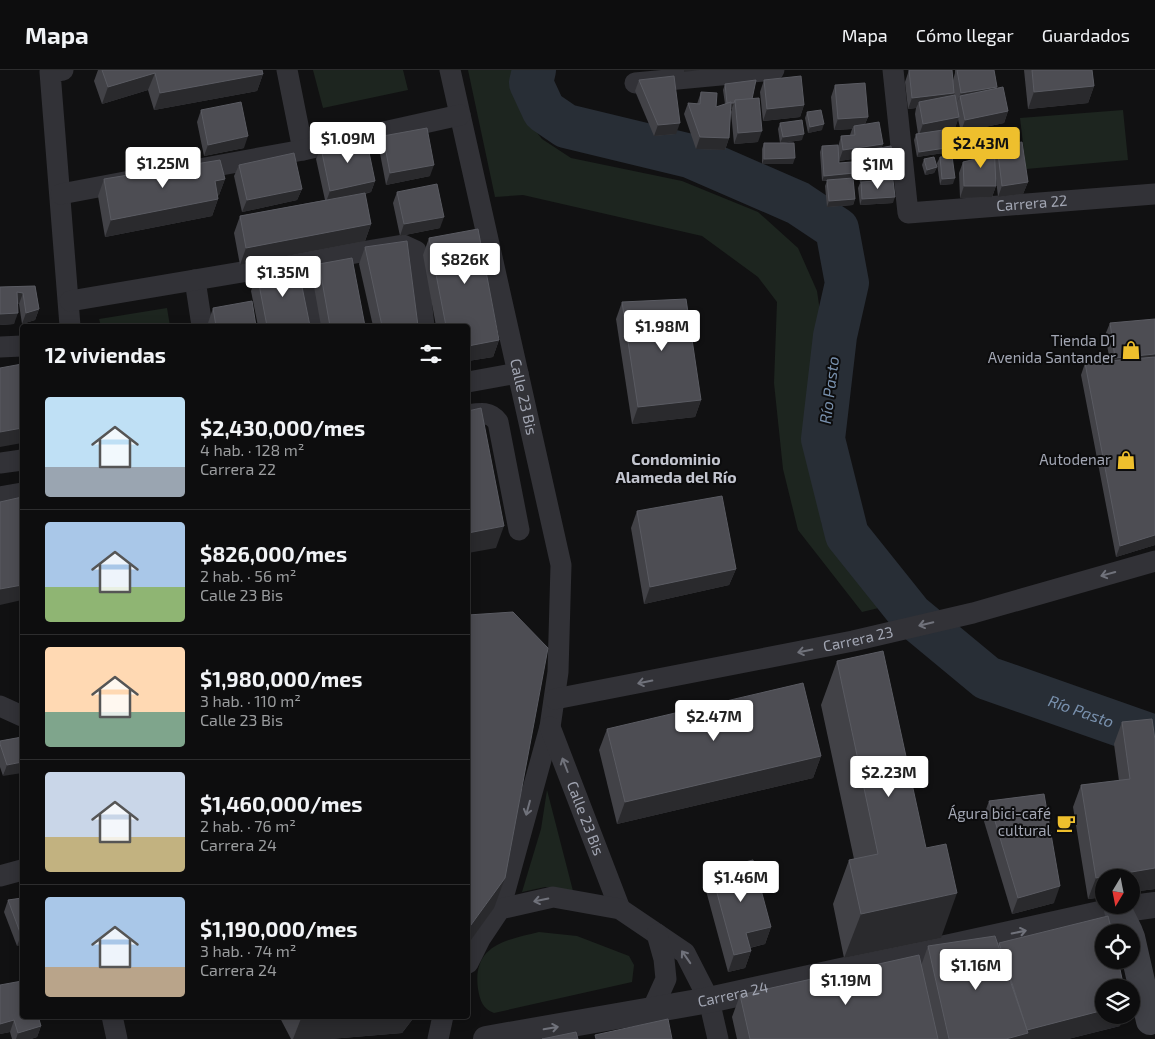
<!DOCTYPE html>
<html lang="es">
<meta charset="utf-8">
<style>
:root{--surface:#0d0d0e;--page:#161617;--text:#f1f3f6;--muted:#9a9c9e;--line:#2d2d2e;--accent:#eebf2d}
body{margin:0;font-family:"Exo 2",sans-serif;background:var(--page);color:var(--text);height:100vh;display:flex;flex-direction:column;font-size:19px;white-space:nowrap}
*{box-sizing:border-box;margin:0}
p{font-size:16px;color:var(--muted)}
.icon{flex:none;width:28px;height:28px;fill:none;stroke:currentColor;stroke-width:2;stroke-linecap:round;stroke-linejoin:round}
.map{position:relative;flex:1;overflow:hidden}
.details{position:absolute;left:20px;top:254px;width:450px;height:695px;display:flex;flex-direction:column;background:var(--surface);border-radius:5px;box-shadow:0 2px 12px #0003,0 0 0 1px var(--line)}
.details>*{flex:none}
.needle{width:32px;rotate:190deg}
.tools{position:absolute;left:1095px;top:799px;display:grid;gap:10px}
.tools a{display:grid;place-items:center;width:45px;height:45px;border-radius:50%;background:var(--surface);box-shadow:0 2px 12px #0003,0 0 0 1px var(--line);font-size:25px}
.price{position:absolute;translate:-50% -42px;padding:0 11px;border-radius:5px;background:#fff;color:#222;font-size:16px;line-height:32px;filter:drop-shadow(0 1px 2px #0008)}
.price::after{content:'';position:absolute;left:50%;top:30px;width:15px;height:11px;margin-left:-8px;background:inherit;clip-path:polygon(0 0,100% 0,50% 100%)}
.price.current{background:var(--accent);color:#111}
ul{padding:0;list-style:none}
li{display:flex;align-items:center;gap:15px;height:125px;padding:0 25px}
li+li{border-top:1px solid var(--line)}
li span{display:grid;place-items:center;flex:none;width:140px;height:100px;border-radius:5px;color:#555}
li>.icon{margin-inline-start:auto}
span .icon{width:60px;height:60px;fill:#fffc;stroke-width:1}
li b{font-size:21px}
h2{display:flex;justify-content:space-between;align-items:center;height:60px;padding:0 25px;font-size:21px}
header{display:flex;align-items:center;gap:30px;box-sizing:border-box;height:70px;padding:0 25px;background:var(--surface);border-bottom:1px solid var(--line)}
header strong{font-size:24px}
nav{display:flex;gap:28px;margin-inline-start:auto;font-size:18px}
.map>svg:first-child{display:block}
.green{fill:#1d251f}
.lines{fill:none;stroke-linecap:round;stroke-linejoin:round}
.river{stroke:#282e36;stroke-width:44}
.minor{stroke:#323237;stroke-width:21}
.tertiary{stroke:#323237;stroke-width:26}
.secondary{stroke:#404147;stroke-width:28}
.wall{fill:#424247;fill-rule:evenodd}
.shaded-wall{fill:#2a2a2d}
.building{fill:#4d4d53;stroke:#5a5b62}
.oneway{stroke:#70727b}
.labels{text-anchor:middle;stroke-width:4;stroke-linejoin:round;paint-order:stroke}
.street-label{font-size:15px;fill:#a2a6b3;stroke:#0c0c0d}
.poi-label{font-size:15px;fill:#a2a6b3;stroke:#0c0c0d;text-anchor:end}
.water-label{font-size:16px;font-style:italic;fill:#7991ae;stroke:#0c0c0d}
.neighbourhood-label{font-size:16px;font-weight:bold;fill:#c3c5cf;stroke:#0c0c0d}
</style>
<header>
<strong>Mapa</strong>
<nav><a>Mapa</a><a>Cómo llegar</a><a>Guardados</a></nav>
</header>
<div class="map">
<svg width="1155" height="969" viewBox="0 0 1155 969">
<rect width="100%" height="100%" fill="#111112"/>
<g class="green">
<polygon points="313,0 403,0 408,20 323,38"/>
<polygon points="468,0 523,0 514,14 524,46 542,69 571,88 682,111 758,142 798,178 817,221 822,255 810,333 815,415 822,455 891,535 862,542 798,460 783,399 774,313 777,232 758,207 702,166 523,125 495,127"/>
<polygon points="1123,40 1128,90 1026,99 1020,48"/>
<polygon points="167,238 170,256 101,256 99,249"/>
<polygon points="547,720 573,821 545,817 522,822 541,759"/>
<path d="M539 862 577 866 629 886 634 895 632 912 494 943C483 939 480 931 478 919 472 875 506 870 539 862Z"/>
</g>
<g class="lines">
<path class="river" id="s1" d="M534 0 531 13 544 41 566 56 690 86 798 133 837 159 847 213 835 266 823 369 847 465 911 545 987 608 1155 667"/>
<g class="minor">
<polyline points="63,0 50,2 70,256"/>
<polyline points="287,0 303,80"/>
<path id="s2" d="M450 0 561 495 558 602 550 657 500 839"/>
<path id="s3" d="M893 0 908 143 1155 124"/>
<polyline points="635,13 774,0"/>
<polyline points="194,100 303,80 460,45"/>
<polyline points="61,124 130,111"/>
<polyline points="302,192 313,256"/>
<polyline points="195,210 202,256"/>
<polyline points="70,231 403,175 416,181 424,256"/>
<polyline points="0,277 22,276"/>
<polyline points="468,312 518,303"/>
<path d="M468 345C480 343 490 341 498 352L519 460"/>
<polyline points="0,393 22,390"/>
<polyline points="0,427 22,423"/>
<path id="s4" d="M555 629 853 571 973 543 1155 491"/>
<polyline points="0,636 22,646"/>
<path id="s5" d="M550 657 620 839"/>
<polyline points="0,806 22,800"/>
<polyline points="468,893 480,869 500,839 553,827 620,839 685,883 709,930 718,969"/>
<polyline points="652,940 666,909 664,889 657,864"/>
<polyline points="112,946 117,969"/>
<polyline points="438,969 443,946"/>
</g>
<path class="tertiary" id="s6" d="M486 969 709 930 1118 840 1155 835"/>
<g class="secondary">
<polyline points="1118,840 1129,862"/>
<polyline points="1131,867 1150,951"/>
</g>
</g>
<g class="wall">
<polygon points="98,0 262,0 263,4 257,21 154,40 148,20 102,34 94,11"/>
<path d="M909 0 953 10 955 3V0H994L997 17 996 19 1008 41 1004 53 961 62 958 49 955 58 950 59V82L917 87 914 70 916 64H918L915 44 916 38 908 39 905 12ZM954 23 956 34 953 26Z"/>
<polygon points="1024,0 1092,0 1094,16 1088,33 1028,39"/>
<polygon points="639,10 676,64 654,66 635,21"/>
<polygon points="764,10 804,35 800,47 763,51 760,22"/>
<polygon points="725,14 752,29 758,72 734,74 731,42 732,38 731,39 729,68 725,80 696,79 684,44 688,33 697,34 701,22 716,37 725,34 723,20"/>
<polygon points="835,15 868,47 865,54 883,74 881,78 894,99 890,110 893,133 860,135 858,118 860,113 857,92 859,88 839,91 839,93 852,108 855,129 853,135 827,137 825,116 827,111 822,111 820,82 822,76 838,77 841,66 850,65 852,59 834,60 831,27"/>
<polygon points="201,40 244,78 204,86 197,52"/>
<polygon points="807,42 822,60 808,63 805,48"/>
<polygon points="780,53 802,70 782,73 793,94 762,94 762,79 764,73 780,73 778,59"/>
<polygon points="383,66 430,106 386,115 379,78"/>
<polygon points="981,74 994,83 997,76 1028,112 1023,124 998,127 996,109 996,116 992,127 960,128 959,103 963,92 978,89 977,86"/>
<polygon points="321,78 375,111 371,122 365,124 371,154 365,171 240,195 234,163 240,146 325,130 316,89"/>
<polygon points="940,87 953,114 940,115 937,93"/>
<polygon points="924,89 937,97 934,103 925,105 922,95"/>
<polygon points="239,95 302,119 297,130 242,142 234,106"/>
<polygon points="104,109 225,109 219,125 217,126 218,129 212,146 105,167 98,126"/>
<polygon points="397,122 440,158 400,166 393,133"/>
<polygon points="429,168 499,270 493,287 468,291 468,256 436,256 423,185"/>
<polygon points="365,177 418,256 373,256 359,194"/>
<polygon points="319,194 365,256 321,256 313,211"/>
<polygon points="257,204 310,256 258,256 251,221"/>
<polygon points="35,216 39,239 35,250 22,254 19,234 17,234 14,254 0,255 0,217"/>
<polygon points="622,232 701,330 695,347 632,354 616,249"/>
<polygon points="213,238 256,256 207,256"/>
<polygon points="1110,253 1155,475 1116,487 1081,305 1085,293 1110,291 1105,265"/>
<polygon points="637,441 736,499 729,515 644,534 631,458"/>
<polygon points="837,591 941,868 844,888 833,834 849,790 854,789 821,635"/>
<polygon points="1122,652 1155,670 1155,819 1131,822 1104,808 1104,827 1088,829 1073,737 1081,715 1119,711 1114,674"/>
<polygon points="607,659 821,686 813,708 617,754 599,680"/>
<polygon points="22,667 3,706 0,697 0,671"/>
<polygon points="989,731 1054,833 1012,844 983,748"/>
<polygon points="711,801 771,857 765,874 750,878 751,881 745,898 728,902 705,817"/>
<polygon points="22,828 22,874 17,876 4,842 8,830"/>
<polygon points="999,873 1104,945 1123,945 1120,956 1068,969 737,969 732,947 740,925 921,896 928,876 998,875"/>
<polygon points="22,886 22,909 19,895"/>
<polygon points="0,915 41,956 37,967 31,969 12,969 10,962 0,964"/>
<polygon points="279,946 415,946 402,963 330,969 291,969"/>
</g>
<g class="shaded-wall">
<polygon points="684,0 699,0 684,2"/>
<polygon points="155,3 148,20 102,34 108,17"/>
<polygon points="263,4 257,21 154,40 160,23"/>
<polygon points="1094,16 1088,33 1028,39 1034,22"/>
<polygon points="997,17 993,28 960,26 956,34 961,23"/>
<polygon points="954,23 950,34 919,32 916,38 908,39 912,28"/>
<polygon points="734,33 732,38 725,39 727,34"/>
<polygon points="804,35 800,47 763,51 767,39"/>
<polygon points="1008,41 1004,53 961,62 965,50"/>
<polygon points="868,47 863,58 854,56 852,59 834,60 838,49"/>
<polygon points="959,47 955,58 919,65 923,54"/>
<polygon points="680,53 676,64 654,66 658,55"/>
<polygon points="824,54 822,60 808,63 810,57"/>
<polygon points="762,61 758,72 734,74 738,63"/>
<polygon points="804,64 802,70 780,73 783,67"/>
<polygon points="248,66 244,78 204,86 208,75"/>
<polygon points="700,67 729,68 725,80 696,79"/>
<polygon points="883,74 879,86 861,81 859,88 839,91 843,80"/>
<polygon points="952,77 950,82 917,87 919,82"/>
<polygon points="795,88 793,94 762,94 764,89"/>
<polygon points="434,95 430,106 386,115 390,103"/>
<polygon points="937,97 934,103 925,105 927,100"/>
<polygon points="894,99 890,110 860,114 865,103"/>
<polygon points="854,103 851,109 822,111 824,106"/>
<polygon points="955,108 953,114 940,115 942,109"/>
<polygon points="225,109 219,125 209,128 215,111"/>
<polygon points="375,111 371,122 326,132 330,121"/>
<polygon points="1028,112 1023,124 998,127 1002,116"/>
<polygon points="964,116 996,116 992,127 960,128"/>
<polygon points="302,119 297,130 242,142 247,130"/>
<polygon points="895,127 893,133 860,135 862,129"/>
<polygon points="218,129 212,146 105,167 111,150"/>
<polygon points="855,129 853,135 827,137 829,131"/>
<polygon points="444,147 440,158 400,166 404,154"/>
<polygon points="371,154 365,171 240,195 246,178"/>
<polygon points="17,222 23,223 19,234 12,234"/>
<polygon points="39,239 35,250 22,254 26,243"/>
<polygon points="18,243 14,254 0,255 0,244"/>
<polygon points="499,270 493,287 468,291 468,276"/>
<polygon points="1155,284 1155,295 1111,300 1115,288"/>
<polygon points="701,330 695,347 632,354 638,337"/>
<polygon points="22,358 22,373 0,377 0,362"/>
<polygon points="504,456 496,478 468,483 468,463"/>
<polygon points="1155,465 1155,475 1116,487 1120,476"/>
<polygon points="736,499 729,515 644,534 650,517"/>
<polygon points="22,515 22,530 0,535 0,519"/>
<polygon points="821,686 813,708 617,754 625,732"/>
<polygon points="22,692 22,703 3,706 7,695"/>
<polygon points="1155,798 1155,819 1131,822 1131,808 1104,808 1104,827 1088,829 1096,808"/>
<polygon points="505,808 494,838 468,874 468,859"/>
<polygon points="1060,816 1054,833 1012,844 1018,828"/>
<polygon points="957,823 941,868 844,888 861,844"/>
<polygon points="771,857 765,874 740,880 746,863"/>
<polygon points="22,864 22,874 17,876 21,865"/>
<polygon points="751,881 745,898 728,902 734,885"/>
<polygon points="1104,940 1104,945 1123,945 1120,956 1068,969 1006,969 1027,960"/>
<polygon points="302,946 415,946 402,963 330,969 293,969"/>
<polygon points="14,950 10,962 0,964 0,954"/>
<polygon points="41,956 37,967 31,969 16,969 18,963"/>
</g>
<g class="building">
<polygon points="102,0 262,0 263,4 160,23 155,3 108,17"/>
<polygon points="909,0 952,0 954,23 912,28"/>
<polygon points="957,0 994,0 997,17 961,23"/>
<polygon points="1032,0 1092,0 1094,16 1034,22"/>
<polygon points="674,6 680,53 658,55 639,10"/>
<polygon points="801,6 804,35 767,39 764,10"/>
<polygon points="756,10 752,29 735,30 734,33 731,33 731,32 727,33 725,14"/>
<polygon points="865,13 868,47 838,49 835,15"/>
<polygon points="1003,17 1008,41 965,50 960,26"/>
<polygon points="701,22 717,23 716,37 731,32 729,68 700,67 688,33 700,34"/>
<polygon points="955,25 959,47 923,54 919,32"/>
<polygon points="759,28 762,61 738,63 735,30"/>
<polygon points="241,32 248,66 208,75 201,40"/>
<polygon points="821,40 824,54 810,57 807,42"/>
<polygon points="802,50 804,64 783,67 780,53"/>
<polygon points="879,52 883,74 843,80 841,66 855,65 854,56"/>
<polygon points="427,58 434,95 390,103 383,66"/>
<polygon points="950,59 952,77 919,82 916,64"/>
<polygon points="366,68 375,111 330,121 321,78"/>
<polygon points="1022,72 1028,112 1002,116 997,76"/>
<polygon points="764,73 794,73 795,88 764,89"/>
<polygon points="994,73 996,116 964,116 963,92 984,87 981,74"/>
<polygon points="838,75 839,93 852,92 854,103 824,106 822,76"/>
<polygon points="891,76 894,99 865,103 861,81"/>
<polygon points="294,83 302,119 247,130 239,95"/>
<polygon points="952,86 955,108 942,109 940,87"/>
<polygon points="934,87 937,97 927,100 924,89"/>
<polygon points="220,90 225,109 215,111 218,129 111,150 104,109"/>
<polygon points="853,108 855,129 829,131 827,110"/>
<polygon points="893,110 895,127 862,129 861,112"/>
<polygon points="437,114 444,147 404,154 397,122"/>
<polygon points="365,123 371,154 246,178 240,146"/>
<polygon points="478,159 499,270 468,276 468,256 446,256 429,168"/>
<polygon points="407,171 418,256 382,256 365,177"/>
<polygon points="352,188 365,256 330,256 319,194"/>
<polygon points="298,197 310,256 267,256 257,204"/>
<polygon points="35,216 39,239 26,243 23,223 17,222 18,243 0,244 0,217"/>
<polygon points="686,229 701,330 638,337 622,232"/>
<polygon points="252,231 256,256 216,256 213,238"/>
<polygon points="1155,249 1155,284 1115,288 1110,253"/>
<polygon points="1155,287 1155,465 1120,476 1085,293"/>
<polygon points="22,294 22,358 0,362 0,298"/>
<polygon points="481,338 504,456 468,463 468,341"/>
<polygon points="722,426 736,499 650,517 637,441"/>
<polygon points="22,427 22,515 0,519 0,432"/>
<polygon points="513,542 548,578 505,808 468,859 468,545"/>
<polygon points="883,581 926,778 946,774 957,823 861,844 849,790 878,784 837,591"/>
<polygon points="803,613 821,686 625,732 607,659"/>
<polygon points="1152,649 1155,670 1155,798 1096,808 1081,715 1130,709 1122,652"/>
<polygon points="22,667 22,692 7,695 0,674 0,671"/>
<polygon points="1044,724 1060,816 1018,828 989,731"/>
<polygon points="753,790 771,857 746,863 751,881 734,885 711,801"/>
<polygon points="22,828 22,864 21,865 8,830"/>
<polygon points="1108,846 1112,862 1104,862 1104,890 1118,890 1124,918 1104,918 1104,940 1027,960 999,873"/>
<polygon points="995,866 1028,963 1006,969 949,969 928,876"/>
<polygon points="919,885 938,969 750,969 740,925"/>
<polygon points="22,911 22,946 38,946 41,956 18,963 14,950 0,954 0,915"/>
<polygon points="668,949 672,969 596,969 595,965"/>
<polygon points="576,962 578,969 542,969"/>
</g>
<defs><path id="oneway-shaft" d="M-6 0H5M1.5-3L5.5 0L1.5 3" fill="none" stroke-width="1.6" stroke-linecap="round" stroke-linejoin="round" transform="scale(1.25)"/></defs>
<g class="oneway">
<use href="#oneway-shaft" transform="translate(1108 504) rotate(165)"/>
<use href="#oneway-shaft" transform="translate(926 554) rotate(167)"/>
<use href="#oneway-shaft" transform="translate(805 581) rotate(169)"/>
<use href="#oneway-shaft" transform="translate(645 612) rotate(169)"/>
<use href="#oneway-shaft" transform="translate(565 695) rotate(-111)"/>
<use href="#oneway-shaft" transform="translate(528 738) rotate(105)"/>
<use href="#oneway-shaft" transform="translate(541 830) rotate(168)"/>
<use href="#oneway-shaft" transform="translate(1019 862) rotate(-12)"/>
<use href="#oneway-shaft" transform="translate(686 887) rotate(-125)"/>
<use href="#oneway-shaft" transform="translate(551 958) rotate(-10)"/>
</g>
<defs>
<g id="shop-bare" transform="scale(1.5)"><path d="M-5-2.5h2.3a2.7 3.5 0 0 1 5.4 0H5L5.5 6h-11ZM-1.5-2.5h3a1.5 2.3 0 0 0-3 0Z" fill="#eebf2d" stroke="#0c0c0d" stroke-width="2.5" paint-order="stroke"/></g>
<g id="cafe-bare" transform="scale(1.5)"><path d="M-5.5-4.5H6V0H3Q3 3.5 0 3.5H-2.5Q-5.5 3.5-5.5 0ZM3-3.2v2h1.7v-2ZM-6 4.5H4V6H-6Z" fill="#eebf2d" stroke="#0c0c0d" stroke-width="2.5" paint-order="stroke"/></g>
</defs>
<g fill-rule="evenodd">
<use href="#shop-bare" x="1131" y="280"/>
<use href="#shop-bare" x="1126" y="390"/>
<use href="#cafe-bare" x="1066" y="753"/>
</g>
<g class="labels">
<g class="street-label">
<text dy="5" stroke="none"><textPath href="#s3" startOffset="268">Carrera 22</textPath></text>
<text dy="5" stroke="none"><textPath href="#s2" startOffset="335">Calle 23 Bis</textPath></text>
<text dy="5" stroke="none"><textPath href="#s4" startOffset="309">Carrera 23</textPath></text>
<text dy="5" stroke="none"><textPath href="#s5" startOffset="98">Calle 23 Bis</textPath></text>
<text dy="5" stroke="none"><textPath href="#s6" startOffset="251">Carrera 24</textPath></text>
</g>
<g class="poi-label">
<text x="1116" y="276">Tienda D1<tspan x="1116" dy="17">Avenida Santander</tspan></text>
<text x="1111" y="395">Autodenar</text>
<text x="1051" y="749">Águra bici-café<tspan x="1051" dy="17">cultural</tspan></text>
</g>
<g class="water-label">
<text transform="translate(829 320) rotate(-83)" y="6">Río Pasto</text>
<text dy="6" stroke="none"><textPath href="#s1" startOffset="976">Río Pasto</textPath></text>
</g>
<g class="neighbourhood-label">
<text x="676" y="395">Condominio<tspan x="676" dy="18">Alameda del Río</tspan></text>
</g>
</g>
</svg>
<div class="tools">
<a><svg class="needle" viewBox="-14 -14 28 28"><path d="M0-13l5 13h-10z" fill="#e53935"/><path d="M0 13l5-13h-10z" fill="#9a9c9e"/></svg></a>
<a><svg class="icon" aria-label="locate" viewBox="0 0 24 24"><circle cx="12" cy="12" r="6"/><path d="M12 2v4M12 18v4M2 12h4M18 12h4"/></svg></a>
<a><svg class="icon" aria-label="layers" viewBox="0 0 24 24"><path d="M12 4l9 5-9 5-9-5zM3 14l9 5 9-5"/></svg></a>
</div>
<b class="price" style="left:348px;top:94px">$1.09M</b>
<b class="price current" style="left:981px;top:99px">$2.43M</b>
<b class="price" style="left:163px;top:119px">$1.25M</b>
<b class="price" style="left:878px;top:120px">$1M</b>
<b class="price" style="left:465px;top:215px">$826K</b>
<b class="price" style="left:283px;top:228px">$1.35M</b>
<b class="price" style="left:662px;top:282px">$1.98M</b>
<b class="price" style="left:714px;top:672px">$2.47M</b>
<b class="price" style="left:889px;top:728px">$2.23M</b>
<b class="price" style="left:741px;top:833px">$1.46M</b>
<b class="price" style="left:976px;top:921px">$1.16M</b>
<b class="price" style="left:846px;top:936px">$1.19M</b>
<section class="details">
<h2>12 viviendas<svg class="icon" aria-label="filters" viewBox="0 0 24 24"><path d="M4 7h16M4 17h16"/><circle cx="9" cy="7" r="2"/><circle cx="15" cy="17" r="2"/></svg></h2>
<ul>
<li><span style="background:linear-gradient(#bfe0f5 70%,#9aa5b1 0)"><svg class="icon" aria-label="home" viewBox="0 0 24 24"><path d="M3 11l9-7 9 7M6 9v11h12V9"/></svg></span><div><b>$2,430,000/mes</b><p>4 hab. · 128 m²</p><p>Carrera 22</p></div></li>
<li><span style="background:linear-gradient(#a9c7e8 65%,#8fb573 0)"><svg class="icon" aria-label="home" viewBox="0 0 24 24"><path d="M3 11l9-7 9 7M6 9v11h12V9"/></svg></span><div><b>$826,000/mes</b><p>2 hab. · 56 m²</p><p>Calle 23 Bis</p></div></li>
<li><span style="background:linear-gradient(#ffd9b3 65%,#7fa58c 0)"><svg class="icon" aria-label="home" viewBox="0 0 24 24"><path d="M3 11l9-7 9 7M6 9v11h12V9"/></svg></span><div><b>$1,980,000/mes</b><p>3 hab. · 110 m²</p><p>Calle 23 Bis</p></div></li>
<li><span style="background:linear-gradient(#c9d6e8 65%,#c2b280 0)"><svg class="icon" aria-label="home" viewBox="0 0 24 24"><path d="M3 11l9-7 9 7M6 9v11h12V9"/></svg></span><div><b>$1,460,000/mes</b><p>2 hab. · 76 m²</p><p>Carrera 24</p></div></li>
<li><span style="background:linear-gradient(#a9c7e8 70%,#b9a48a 0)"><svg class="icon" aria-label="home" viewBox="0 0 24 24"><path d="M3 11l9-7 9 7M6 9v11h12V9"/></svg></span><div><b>$1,190,000/mes</b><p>3 hab. · 74 m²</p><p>Carrera 24</p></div></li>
</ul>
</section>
</div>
